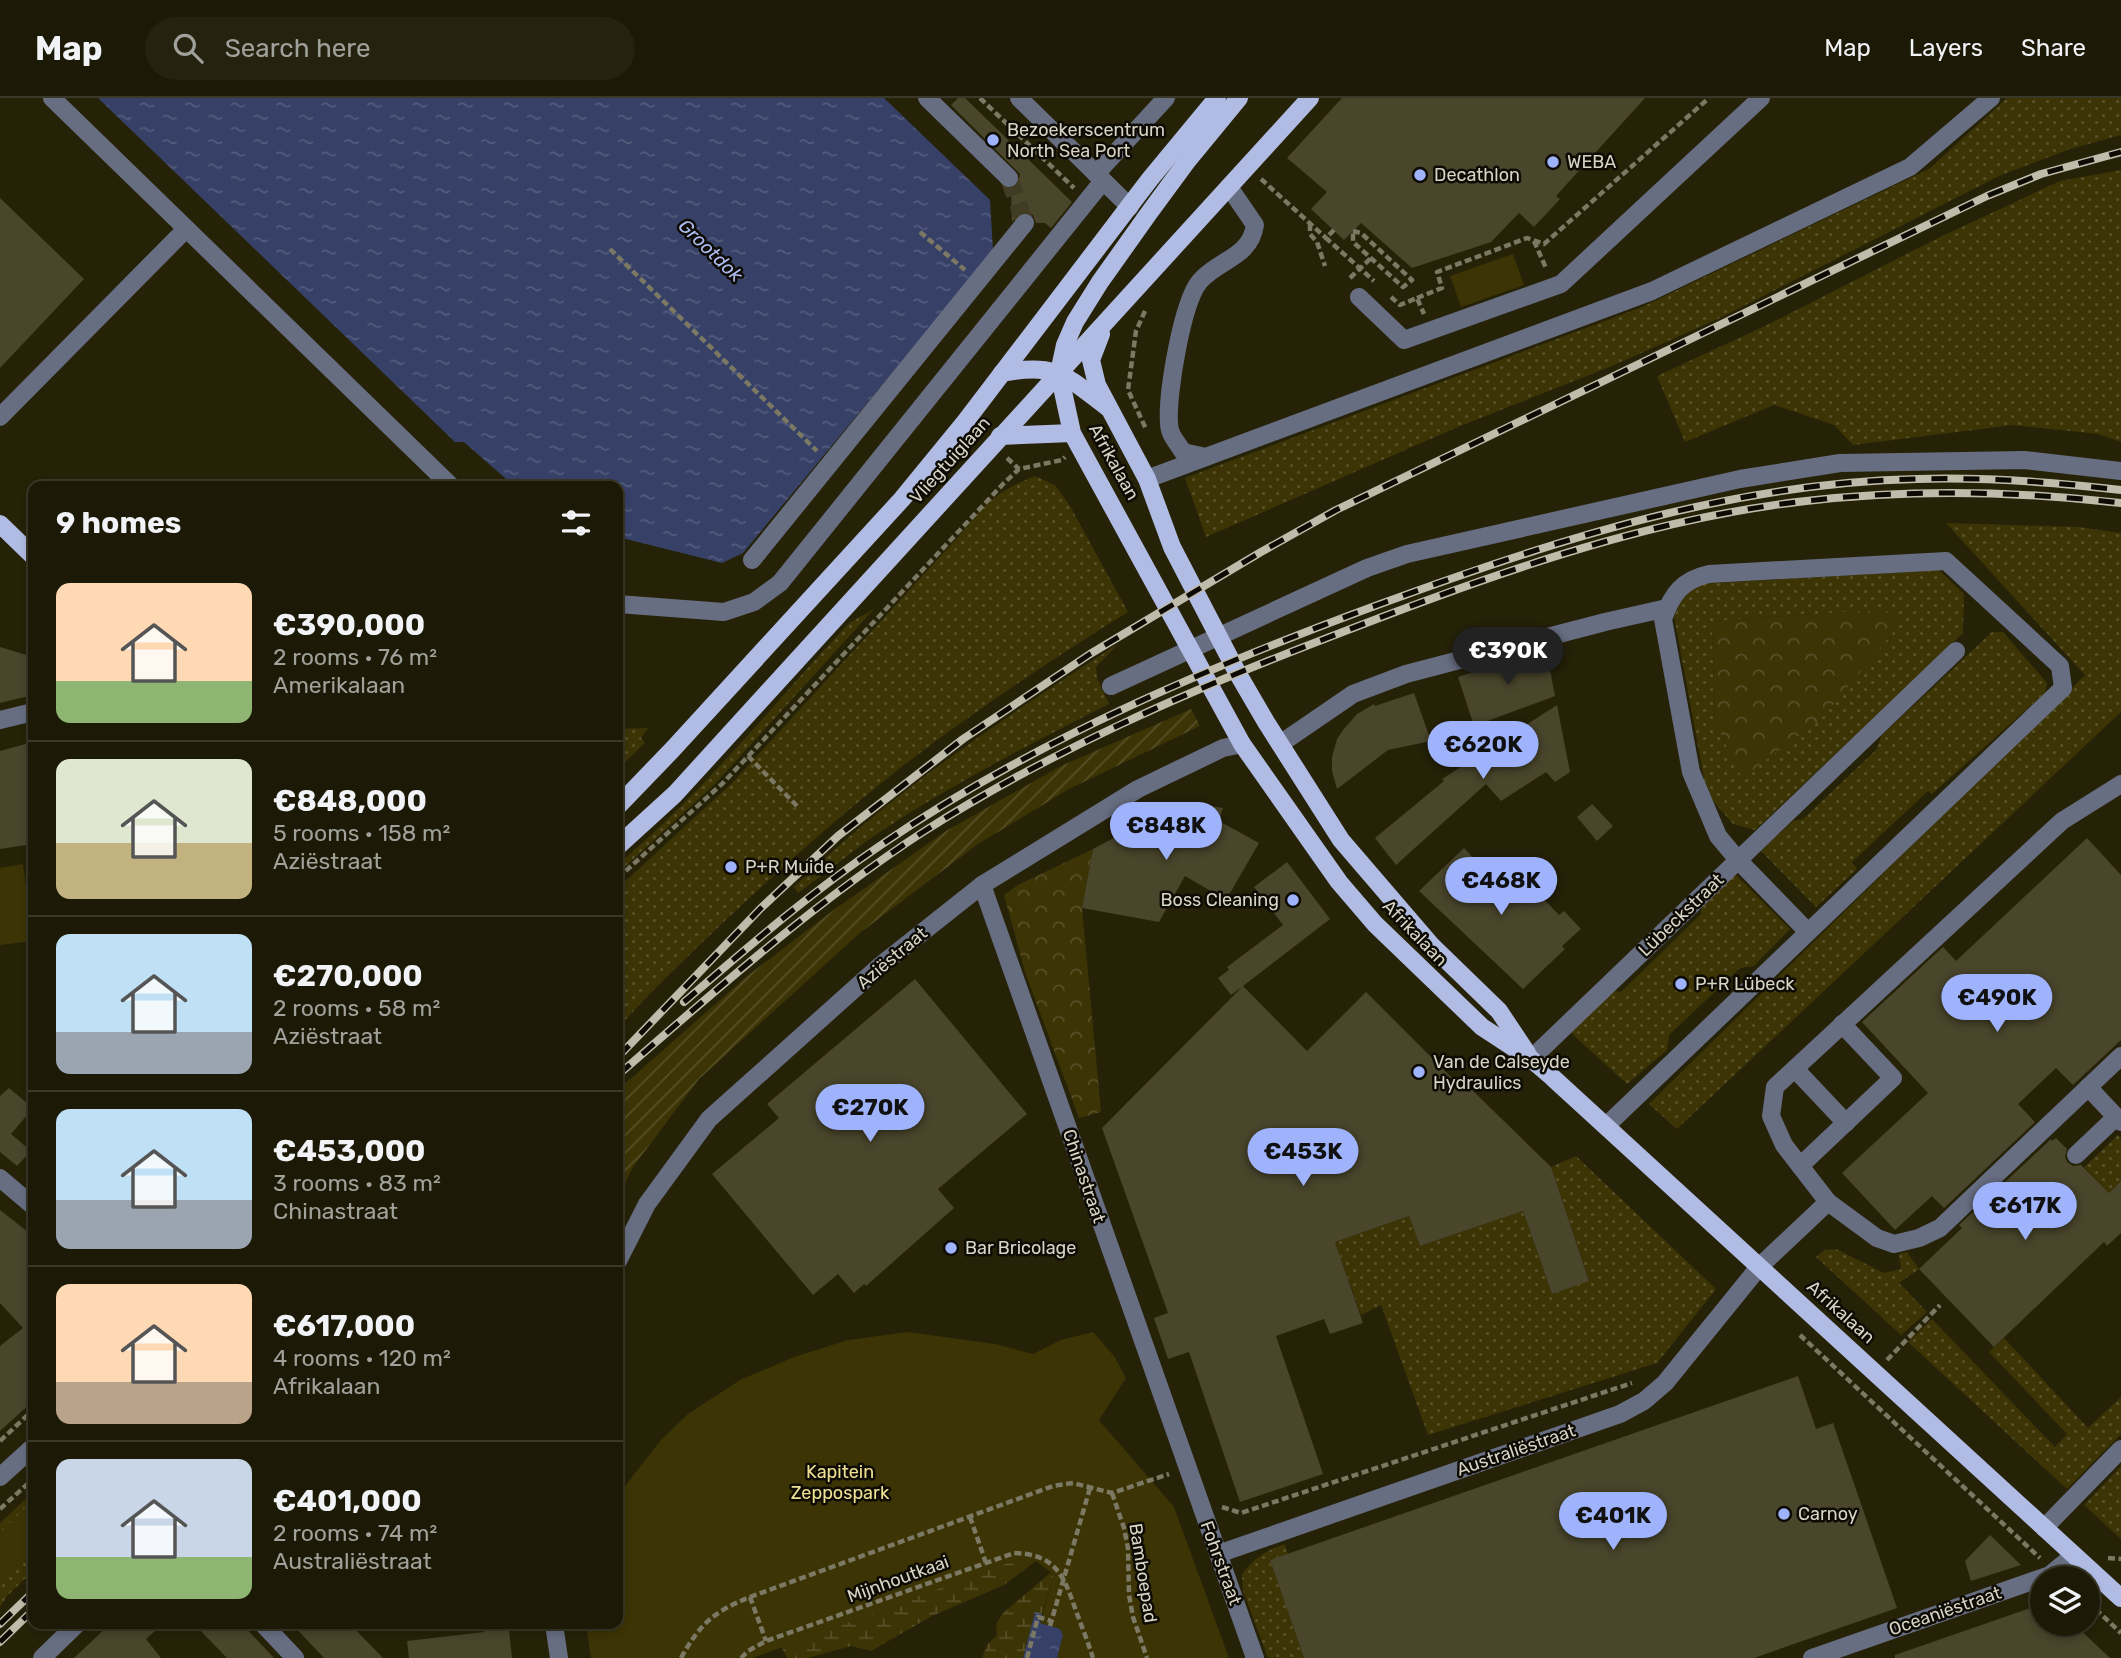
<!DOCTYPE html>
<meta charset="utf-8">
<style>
:root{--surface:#1c1a06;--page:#252310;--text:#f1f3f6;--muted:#a0a19b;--line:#3a3828;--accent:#9fb3fd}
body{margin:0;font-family:Rubik,sans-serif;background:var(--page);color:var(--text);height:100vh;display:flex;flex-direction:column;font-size:26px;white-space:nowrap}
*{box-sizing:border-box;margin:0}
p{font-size:23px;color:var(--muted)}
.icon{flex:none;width:38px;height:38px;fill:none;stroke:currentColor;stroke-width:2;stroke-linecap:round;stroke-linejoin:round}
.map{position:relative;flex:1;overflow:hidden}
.side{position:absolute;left:28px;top:383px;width:595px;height:1148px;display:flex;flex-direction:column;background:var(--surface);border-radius:14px;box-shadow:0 4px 10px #0003,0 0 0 2px var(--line)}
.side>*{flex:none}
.tools{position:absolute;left:2030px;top:1468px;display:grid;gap:14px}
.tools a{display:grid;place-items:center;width:70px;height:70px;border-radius:50%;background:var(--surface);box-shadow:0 4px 10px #0003,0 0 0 2px var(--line);font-size:35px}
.price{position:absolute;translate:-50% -60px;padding:0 16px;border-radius:24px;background:var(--accent);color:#111;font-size:23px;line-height:46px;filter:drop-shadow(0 2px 4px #0008)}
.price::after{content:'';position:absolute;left:50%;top:42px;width:21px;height:16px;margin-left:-10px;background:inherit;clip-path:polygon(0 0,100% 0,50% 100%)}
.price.on{background:#222;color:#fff}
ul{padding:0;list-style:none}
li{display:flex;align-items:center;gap:21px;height:175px;padding:0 28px}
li+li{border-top:2px solid var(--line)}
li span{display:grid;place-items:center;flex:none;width:196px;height:140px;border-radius:14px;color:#555}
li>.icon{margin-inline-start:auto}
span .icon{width:84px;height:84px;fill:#fffc;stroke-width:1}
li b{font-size:30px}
h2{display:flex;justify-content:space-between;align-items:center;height:84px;padding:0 28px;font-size:30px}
header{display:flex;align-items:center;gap:42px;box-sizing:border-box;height:98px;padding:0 35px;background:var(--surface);border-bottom:2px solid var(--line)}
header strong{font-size:33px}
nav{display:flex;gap:38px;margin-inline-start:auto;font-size:24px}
.search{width:490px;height:63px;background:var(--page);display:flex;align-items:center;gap:18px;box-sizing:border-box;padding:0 24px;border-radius:38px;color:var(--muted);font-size:26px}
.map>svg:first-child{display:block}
.grass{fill:url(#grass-dots);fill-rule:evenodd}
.forest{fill:url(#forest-crowns)}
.wetland{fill:url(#wetland-marsh)}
.park{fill:#3c3405}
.garden{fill:url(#garden-furrows)}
.water{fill:url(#water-ripples)}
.building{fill:#4a462c}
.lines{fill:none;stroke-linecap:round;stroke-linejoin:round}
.minor-tunnel{stroke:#403d24;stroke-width:18;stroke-dasharray:18 9;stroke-linecap:butt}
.path{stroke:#7b7864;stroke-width:4.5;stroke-dasharray:7 3.5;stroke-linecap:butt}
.minor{stroke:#686e82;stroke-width:18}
.major{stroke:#b0bce4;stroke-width:18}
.rail-casing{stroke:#bfbcac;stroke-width:8}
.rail{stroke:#0d0b03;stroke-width:5;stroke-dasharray:16;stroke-linecap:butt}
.poi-dot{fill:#9fb3fd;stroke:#0d0b03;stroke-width:2.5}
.labels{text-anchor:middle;stroke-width:5;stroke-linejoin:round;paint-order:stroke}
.poi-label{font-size:18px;fill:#d6d4c5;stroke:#0d0b03;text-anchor:start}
.street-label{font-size:18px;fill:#d6d4c5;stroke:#0d0b03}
.park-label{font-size:18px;fill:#eee093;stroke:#0d0b03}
.water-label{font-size:19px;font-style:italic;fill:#adbdf3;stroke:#0d0b03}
</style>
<header>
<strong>Map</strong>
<div class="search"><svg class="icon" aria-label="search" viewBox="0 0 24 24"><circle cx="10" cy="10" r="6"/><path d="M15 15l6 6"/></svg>Search here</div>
<nav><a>Map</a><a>Layers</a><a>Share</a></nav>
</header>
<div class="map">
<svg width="2121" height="1560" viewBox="0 0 2121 1560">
<defs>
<pattern id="grass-dots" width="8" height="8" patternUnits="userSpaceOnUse" patternTransform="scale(1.75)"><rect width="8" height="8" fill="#3c3405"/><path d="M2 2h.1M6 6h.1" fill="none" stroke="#575028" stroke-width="1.8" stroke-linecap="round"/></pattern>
<pattern id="forest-crowns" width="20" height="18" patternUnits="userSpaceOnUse" patternTransform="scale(1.75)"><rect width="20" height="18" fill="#3c3405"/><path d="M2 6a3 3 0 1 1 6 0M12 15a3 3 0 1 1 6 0" fill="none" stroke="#575028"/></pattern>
<pattern id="wetland-marsh" width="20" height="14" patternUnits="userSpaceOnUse" patternTransform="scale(1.75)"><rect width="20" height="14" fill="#3c3405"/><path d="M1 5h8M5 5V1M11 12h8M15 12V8" fill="none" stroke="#575028"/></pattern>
<pattern id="garden-furrows" width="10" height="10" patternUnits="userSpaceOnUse" patternTransform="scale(1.75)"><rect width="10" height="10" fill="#3c3405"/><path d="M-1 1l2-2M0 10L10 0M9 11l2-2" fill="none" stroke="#575028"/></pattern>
<pattern id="water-ripples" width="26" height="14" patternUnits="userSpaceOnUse" patternTransform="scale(1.75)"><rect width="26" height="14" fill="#374168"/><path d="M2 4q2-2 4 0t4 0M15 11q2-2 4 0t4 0" fill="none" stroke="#535c7c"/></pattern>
</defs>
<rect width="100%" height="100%" fill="#262208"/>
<g class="grass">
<polygon points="2007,0 2121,0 2121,37 2070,51 1999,78 1720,220 1612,268 1458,329 1206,439 1185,380 1642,209 1929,71"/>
<polygon points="2121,72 2121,344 2098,336 2013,327 1853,347 1834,327 1774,307 1685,344 1657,278 1765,228 1938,140 2060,83"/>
<path d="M1035 378 1055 387 1070 408 1128 514C1052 561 979 610 908 664 846 712 788 764 731 817 692 854 654 890 618 930V790L733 684 959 438C986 405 995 394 1035 378Z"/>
<polygon points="1946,425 2079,429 2121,435 2121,614 1677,1031 1649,1006 2085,577"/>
<path d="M1939 472 1964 496 1963 535 1755 732 1733 726 1707 696 1674 518 1682 501 1697 486ZM1876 512 1906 519 1742 679 1715 624 1712 523Z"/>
<path d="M874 511 714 687 618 775V766C703 695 773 606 849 525Z"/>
<polygon points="1992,534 2003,534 2047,585 2045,595 1932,696 1928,693 1852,764 1857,771 1816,809 1761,753 1793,723 1803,721 1877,651 1881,638"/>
<path d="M1118 546 1096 569 1097 580 1109 606C1032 645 952 686 880 734 852 753 826 775 798 795L794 789C891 695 1005 619 1118 546Z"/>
<polygon points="648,630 641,640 645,645 618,671 618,631"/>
<polygon points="1735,776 1790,831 1754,868 1740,870 1669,937 1667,952 1627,986 1570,934 1613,893 1621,894 1701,816 1702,807"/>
<polygon points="2118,1037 2121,1040 2121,1091 2117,1087 2109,1095 2084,1069"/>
<polygon points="1576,1058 1716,1191 1657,1265 1428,1337 1381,1207 1361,1217 1335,1144 1409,1118 1420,1148 1523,1113 1552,1196 1589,1182 1551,1069"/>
<polygon points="1836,1151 1884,1175 1901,1171 1899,1156 1907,1154 1919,1171 1899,1185 1927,1214 1901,1237 1816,1159 1825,1152"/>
<polygon points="1932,1221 2055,1349 2067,1336 1989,1254 2004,1240 2088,1330 2121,1299 2121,1336 2067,1391 1908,1244"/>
<polygon points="2121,1368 2121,1441 2084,1407"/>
<polygon points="33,1394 33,1473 7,1498 0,1509 0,1425"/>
<path d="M1285 1446 1288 1456 1270 1462 1304 1560H1268L1243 1493 1242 1476C1254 1460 1266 1452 1285 1446Z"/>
</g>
<g class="forest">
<polygon points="1876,512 1906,519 1821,621 1742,680 1715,624 1712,523"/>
<polygon points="1093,751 1082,810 1101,1014 1079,1020 1026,877 1004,797 1018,787"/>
</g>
<g class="wetland">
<polygon points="1021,1460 1036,1463 1004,1487 932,1518 871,1553 851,1548 808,1560 787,1560 781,1548"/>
<polygon points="1050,1475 1054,1477 1042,1516 1035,1514 1023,1560 982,1560 987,1547 997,1537 996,1526 1003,1515"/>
</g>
<g class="park">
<polygon points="1513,156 1524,187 1461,209 1450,178"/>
<polygon points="23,766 33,843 0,847 0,770"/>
<polygon points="908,1234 995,1246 1033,1256 1061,1242 1093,1234 1114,1258 1126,1280 1099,1322 1174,1409 1229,1560 1057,1560 1063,1537 1060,1531 1040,1525 1054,1477 1036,1463 1021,1460 753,1560 591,1560 586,1526 618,1526 618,1397 661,1342 688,1316 740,1282 794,1259 848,1242"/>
<polygon points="33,1402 33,1454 0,1487 0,1434"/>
</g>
<polygon class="garden" points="1191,611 1200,628 1067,692 1041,708 978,746 861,834 699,981 633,1069 618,1100 618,992 746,879 835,811 946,733 1061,668"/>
<g class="water">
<polygon points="98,0 884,0 990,102 993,153 743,455 722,465 618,439 618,388 514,388 464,344 455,344"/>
<polygon points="1035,1514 1042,1516 1040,1525 1060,1531 1063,1537 1057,1560 1023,1560"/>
</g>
<g class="building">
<polygon points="958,0 965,0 1072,104 1051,130 1045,125 1036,125 1033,117 1027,114 1020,115 1012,124 1011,91 1018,87 1020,76 951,7"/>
<polygon points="1342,0 1645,0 1556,98 1560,101 1534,129 1519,115 1491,144 1412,170 1361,125 1344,142 1311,111 1327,94 1287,60"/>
<polygon points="0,100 84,181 0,270"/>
<polygon points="0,549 33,559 33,597 0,605"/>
<polygon points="1546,551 1555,598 1474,628 1458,579"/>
<polygon points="1414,595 1431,643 1388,652 1337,691 1332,673 1332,659 1337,641 1343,632 1357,616 1374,606 1375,608"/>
<polygon points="1557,607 1570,674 1555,684 1546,674 1501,703 1486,686 1396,767 1375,740 1444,683 1442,681"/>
<polygon points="33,644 33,746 0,751 0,653"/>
<polygon points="1198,706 1223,710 1219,723 1259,745 1226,802 1185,778 1159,824 1082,810 1093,751 1166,712 1182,707"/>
<polygon points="1592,706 1613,728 1597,743 1577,719"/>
<polygon points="2087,740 2121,777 2121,942 2073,987 2056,970 2018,1006 2035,1024 1944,1110 1932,1098 1895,1132 1842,1075 1928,995 1862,924 1943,849 1956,863"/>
<polygon points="1464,750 1503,791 1519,775 1559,817 1564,813 1581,831 1562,848 1565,851 1523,891 1419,793"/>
<polygon points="1287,764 1330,821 1243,888 1307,953 1366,894 1464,992 1468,988 1551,1069 1589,1183 1552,1196 1523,1113 1420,1148 1409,1118 1335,1144 1363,1225 1330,1236 1324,1221 1276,1238 1323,1376 1240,1404 1189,1254 1168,1261 1154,1220 1168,1215 1102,1030 1242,889 1231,897 1218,880 1229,872 1227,869 1283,827 1254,789"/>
<polygon points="915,881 1027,1016 938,1091 954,1110 866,1188 864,1186 854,1195 838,1176 813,1197 712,1076 779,1020 767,1006"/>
<polygon points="9,990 33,1010 11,1036 31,1053 17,1068 0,1054 0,998"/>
<polygon points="2056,1040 2067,1051 2065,1059 2067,1064 2073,1068 2081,1067 2109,1095 2121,1083 2121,1135 2107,1148 2104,1144 1994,1249 1919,1171 1962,1130 1959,1127 2051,1041 2052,1043"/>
<polygon points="0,1112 33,1138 33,1303 0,1333 0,1248 23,1230 0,1205"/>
<polygon points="1798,1278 1816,1331 1833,1325 1897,1510 1754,1560 1304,1560 1270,1462"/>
<polygon points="1990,1437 2021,1467 1971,1483 1965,1463"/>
<polygon points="2042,1506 2042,1526 2074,1526 2110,1560 1895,1560 1895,1557"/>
<polygon points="110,1526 163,1526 146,1541 161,1560 74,1560"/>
<polygon points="194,1526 242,1526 274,1560 227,1560"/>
<polygon points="292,1526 350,1526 383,1560 324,1560"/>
<polygon points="483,1526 506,1526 506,1532 509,1531 512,1560 409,1560 407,1543 484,1534"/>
</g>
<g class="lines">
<polyline class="minor-tunnel" points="1009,80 1025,125"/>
<g class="path">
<polyline points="980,0 1074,90"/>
<polyline points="1261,81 1326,140"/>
<polyline points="1310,126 1310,136 1317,144 1325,168"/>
<polyline points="1334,132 1326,140 1374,183"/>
<polygon points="1353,133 1361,135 1412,182 1403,189 1353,144"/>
<polyline points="920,134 965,172"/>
<polyline points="1534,143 1546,170"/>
<polyline points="610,151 817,353"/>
<polyline points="1350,180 1371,160"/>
<polyline points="1391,199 1400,207 1417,200 1424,216"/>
<polyline points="1417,200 1442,190 1437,174 1527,140 1544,146 1709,0"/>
<polyline points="1145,213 1136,233 1128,292 1146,331"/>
<polyline points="1007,360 1019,371"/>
<polyline points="748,658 797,708"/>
<polyline points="618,780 723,685 1004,385 1019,371 1062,362 1065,359"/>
<polyline points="1800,1237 2040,1460"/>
<polyline points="1887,1262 1940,1207"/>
<polyline points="0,1343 33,1312"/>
<polyline points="1112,1395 1124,1430 1128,1450 1129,1497 1133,1519 1147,1560"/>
<polyline points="1222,1409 1241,1415 1632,1285"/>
<polyline points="0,1411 33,1381"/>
<polyline points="970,1419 986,1465"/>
<polyline points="2108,1460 2121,1461"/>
<polyline points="750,1499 766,1543"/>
<polyline points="2088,1504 2121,1535"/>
<polyline points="1050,1528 1090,1390"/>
<path d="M681 1560C700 1526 713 1514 750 1499L1053 1388 1073 1385 1112 1395 1169 1376"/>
<path d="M741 1560 748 1553 766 1543 1014 1455C1056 1456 1064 1478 1076 1513 1082 1529 1088 1544 1093 1560"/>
<polyline points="1027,1560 1038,1519 1051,1523"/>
</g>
<g class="minor">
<polyline points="52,0 451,388"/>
<polyline points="927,0 1009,80"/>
<polyline points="1019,0 1130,109"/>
<polyline points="1096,76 1166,0"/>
<polyline points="1359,199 1404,242 1561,186 1761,0"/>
<polyline points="0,319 186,131"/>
<path d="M1206 359 1183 354C1177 344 1169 337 1169 325 1167 296 1182 204 1200 183 1219 161 1250 160 1255 127L1229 89"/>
<polyline points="1147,381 1652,193 1910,69 1991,0"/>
<polyline points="752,462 1025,125"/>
<polyline points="618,506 724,514 754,504 780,485 1103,83"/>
<polyline points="1111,588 1367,470 1407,456 1740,381 1840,365 2024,362 2121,373"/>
<polyline points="0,622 33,614"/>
<polyline points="1280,646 1353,596 1406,576 1605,524 1667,510"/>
<polyline points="2121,686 2062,723 1775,989 1771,1018 1784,1047 1828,1104 1877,1140 1894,1146 1919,1140 1940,1130 2121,958"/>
<polyline points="982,787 1255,1560"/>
<polyline points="1531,961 1956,553"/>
<polyline points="1795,971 1846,1025"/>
<polyline points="2088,989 2121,1024"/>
<path d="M1606 1028 2063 590 2060 568 1946 463 1709 476C1682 482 1672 496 1663 521L1691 674 1718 738 1738 762 1807 833"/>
<polyline points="2076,1057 2116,1019"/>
<polyline points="1800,1068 1893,980 1842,926"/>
<polyline points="0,1080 33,1108"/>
<polyline points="618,1163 647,1106 709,1021 881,867 982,787 1138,691 1223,650 1242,646"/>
<polyline points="0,1379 33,1349"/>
<polyline points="2044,1430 2121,1351"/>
<polyline points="1218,1456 1620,1316 1644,1303 1665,1285 1759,1169 1828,1104"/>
<polyline points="263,1526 295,1560"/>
<polyline points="554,1526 559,1560"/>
<polyline points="42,1560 77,1526"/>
<polyline points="1812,1560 2050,1477 2074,1457"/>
</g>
<g class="major">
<polyline points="1239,0 1188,62 1149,115 1100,184 1075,224 1065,247 1059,275 1072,335 1242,646 1339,784 1375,826 1482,929 1531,961 1552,979 2121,1500"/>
<polyline points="1101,236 1091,262 1097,287 1147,381 1172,449 1238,576 1266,624 1341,742 1432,848 1499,913 1527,955"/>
<path d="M1002 275C1056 264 1066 278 1107 309"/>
<polyline points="1000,338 1072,335"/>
<polyline points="0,426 33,458"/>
<polyline points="618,708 672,652 902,401 965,324 1150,81 1217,0"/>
<polyline points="618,748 675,696 1310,0"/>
</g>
<g class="rail-casing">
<g id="rail">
<path d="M684 904C748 849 811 794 881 747 1035 642 1208 569 1383 505 1555 442 1732 385 1917 381 1985 379 2053 384 2121 392"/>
<polyline points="618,959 761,810 838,738 963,641 1090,556 1261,454 1336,412 1987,98 2041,76 2121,54"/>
<path d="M618 977C716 892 814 805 923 734 1050 653 1188 593 1327 540 1479 481 1643 421 1806 403 1911 391 2016 393 2121 405"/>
<polyline points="0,1526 33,1494"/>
<polyline points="0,1544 33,1512"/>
</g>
</g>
<use href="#rail" class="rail"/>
</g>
<g class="poi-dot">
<circle cx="993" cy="42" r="7"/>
<circle cx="1553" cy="64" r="7"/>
<circle cx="1420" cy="77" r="7"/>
<circle cx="731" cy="769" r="7"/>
<circle cx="1293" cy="802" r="7"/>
<circle cx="1681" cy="886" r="7"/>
<circle cx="1419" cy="974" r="7"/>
<circle cx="951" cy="1150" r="7"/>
<circle cx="1784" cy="1416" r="7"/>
</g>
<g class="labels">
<g class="poi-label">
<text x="1007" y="38">Bezoekerscentrum<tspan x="1007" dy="21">North Sea Port</tspan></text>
<text x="1567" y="70">WEBA</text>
<text x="1434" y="83">Decathlon</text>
<text x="745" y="775">P+R Muide</text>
<text x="1279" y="808" text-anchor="end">Boss Cleaning</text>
<text x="1695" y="892">P+R Lübeck</text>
<text x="1433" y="970">Van de Calseyde<tspan x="1433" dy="21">Hydraulics</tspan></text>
<text x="965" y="1156">Bar Bricolage</text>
<text x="1798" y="1422">Carnoy</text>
</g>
<g class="street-label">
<text transform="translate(950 362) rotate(-48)" y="6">Vliegtuiglaan</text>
<text transform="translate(1114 364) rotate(61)" y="6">Afrikalaan</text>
<text transform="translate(1681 817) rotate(-44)" y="6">Lübeckstraat</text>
<text transform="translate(1415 835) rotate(46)" y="6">Afrikalaan</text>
<text transform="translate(892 860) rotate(-40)" y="6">Aziëstraat</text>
<text transform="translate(1084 1078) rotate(71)" y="6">Chinastraat</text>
<text transform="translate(1841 1214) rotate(42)" y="6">Afrikalaan</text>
<text transform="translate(1516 1352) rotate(-19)" y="6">Australiëstraat</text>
<text transform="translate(1221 1465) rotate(70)" y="6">Fohrstraat</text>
<text transform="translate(1143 1475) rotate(81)" y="6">Bamboepad</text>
<text transform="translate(898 1481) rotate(-20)" y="6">Mijnhoutkaai</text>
<text transform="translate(1945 1513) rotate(-19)" y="6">Oceaniëstraat</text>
</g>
<g class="park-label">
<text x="840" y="1380">Kapitein<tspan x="840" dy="21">Zeppospark</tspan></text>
</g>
<g class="water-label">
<text transform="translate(711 152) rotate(44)" y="7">Grootdok</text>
</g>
</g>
</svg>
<div class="tools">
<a><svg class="icon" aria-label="layers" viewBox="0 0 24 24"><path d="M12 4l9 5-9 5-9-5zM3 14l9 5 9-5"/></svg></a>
</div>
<b class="price on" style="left:1508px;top:589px">€390K</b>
<b class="price" style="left:1483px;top:683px">€620K</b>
<b class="price" style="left:1166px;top:764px">€848K</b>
<b class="price" style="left:1501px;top:819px">€468K</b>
<b class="price" style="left:1997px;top:936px">€490K</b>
<b class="price" style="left:870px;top:1046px">€270K</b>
<b class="price" style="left:1303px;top:1090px">€453K</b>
<b class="price" style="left:2025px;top:1144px">€617K</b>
<b class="price" style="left:1613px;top:1454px">€401K</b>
<section class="side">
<h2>9 homes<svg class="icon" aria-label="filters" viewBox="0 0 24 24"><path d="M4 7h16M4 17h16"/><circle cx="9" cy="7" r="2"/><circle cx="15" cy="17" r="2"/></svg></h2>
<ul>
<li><span style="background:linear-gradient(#ffd9b3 70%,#8fb573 0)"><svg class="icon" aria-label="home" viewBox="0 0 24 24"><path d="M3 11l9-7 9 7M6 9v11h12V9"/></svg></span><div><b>€390,000</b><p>2 rooms · 76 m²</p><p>Amerikalaan</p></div></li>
<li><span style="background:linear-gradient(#dfe7d0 60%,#c2b280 0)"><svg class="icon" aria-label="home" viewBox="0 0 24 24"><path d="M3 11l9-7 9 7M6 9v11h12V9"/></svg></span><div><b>€848,000</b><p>5 rooms · 158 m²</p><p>Aziëstraat</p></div></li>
<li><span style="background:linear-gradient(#bfe0f5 70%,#9aa5b1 0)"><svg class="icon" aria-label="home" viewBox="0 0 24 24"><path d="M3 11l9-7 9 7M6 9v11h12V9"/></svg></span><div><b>€270,000</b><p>2 rooms · 58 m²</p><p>Aziëstraat</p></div></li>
<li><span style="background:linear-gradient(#bfe0f5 65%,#9aa5b1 0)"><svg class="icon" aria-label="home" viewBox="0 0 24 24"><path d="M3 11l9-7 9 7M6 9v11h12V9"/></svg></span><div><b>€453,000</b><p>3 rooms · 83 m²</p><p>Chinastraat</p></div></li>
<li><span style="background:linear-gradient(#ffd9b3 70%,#b9a48a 0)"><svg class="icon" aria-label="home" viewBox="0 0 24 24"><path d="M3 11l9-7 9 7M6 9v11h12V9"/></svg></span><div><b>€617,000</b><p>4 rooms · 120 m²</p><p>Afrikalaan</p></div></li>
<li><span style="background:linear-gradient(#c9d6e8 70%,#8fb573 0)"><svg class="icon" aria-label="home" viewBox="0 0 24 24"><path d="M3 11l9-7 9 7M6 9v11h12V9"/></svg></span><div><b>€401,000</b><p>2 rooms · 74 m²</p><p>Australiëstraat</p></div></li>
</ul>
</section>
</div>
